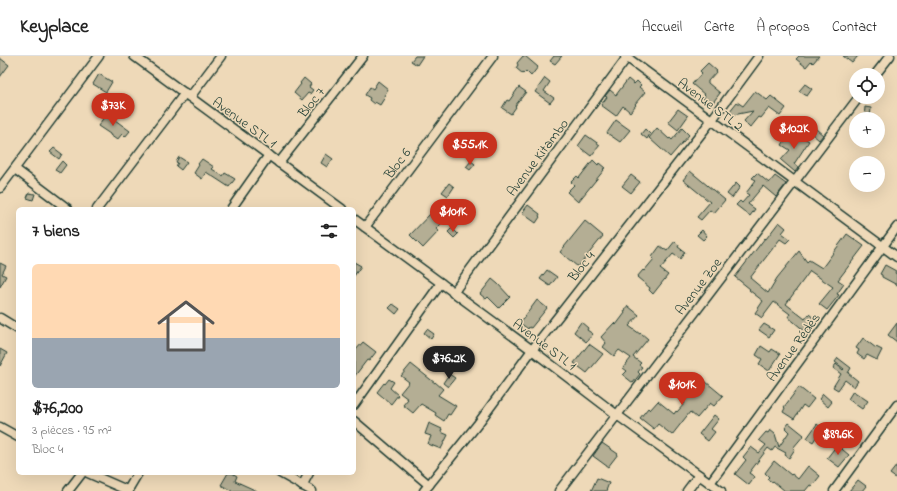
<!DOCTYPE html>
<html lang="fr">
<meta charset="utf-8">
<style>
:root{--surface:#fff;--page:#f6f6f6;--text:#222;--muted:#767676;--line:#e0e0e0;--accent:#c8321e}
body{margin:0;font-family:"Indie Flower",sans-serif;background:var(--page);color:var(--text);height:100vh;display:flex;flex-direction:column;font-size:15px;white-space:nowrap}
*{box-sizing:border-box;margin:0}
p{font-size:13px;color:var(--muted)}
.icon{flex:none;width:22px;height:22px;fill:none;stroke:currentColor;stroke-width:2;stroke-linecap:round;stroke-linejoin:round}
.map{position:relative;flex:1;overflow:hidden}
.sheet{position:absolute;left:16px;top:151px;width:340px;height:268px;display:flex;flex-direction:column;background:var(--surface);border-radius:6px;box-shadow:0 4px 16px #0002}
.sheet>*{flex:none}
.controls{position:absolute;left:849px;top:12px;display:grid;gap:8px}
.controls a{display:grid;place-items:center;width:36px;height:36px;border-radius:50%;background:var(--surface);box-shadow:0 4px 16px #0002;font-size:20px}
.price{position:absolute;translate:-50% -34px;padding:0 9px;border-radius:14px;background:var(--accent);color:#fff;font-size:13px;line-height:26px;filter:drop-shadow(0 1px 2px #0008)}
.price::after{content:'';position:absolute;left:50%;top:24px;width:12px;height:9px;margin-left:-6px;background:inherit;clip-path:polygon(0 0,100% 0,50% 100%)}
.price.current{background:#222;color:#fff}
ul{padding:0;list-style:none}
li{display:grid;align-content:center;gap:8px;height:212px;padding:0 16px}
li span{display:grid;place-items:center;height:124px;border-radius:6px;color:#555}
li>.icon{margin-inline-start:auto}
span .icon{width:72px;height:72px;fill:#fffc;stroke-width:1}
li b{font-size:17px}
h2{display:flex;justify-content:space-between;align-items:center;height:48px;padding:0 16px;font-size:17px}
header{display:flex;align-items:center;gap:24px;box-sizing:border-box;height:56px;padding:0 20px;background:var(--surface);border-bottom:1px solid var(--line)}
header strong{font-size:19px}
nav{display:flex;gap:22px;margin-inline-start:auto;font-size:14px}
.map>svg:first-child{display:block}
.building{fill:#b4ae94;stroke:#1f3d34}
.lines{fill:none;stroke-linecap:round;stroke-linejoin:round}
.street-casing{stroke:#1f3d34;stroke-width:11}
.street{stroke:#eed9b8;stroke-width:8}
.labels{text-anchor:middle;stroke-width:3;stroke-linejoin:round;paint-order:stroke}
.street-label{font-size:14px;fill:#1f3d34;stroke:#eed9b8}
</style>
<header>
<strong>Keyplace</strong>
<nav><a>Accueil</a><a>Carte</a><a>À propos</a><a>Contact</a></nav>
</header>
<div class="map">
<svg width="897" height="435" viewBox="0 0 897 435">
<rect width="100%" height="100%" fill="#eed9b8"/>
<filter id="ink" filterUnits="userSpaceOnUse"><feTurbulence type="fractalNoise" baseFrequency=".025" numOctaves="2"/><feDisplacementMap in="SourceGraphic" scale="8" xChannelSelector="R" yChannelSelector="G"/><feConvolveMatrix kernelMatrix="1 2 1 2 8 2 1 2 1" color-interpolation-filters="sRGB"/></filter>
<g filter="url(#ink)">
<g class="building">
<polygon points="415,0 423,0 417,9 411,5"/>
<polygon points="523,0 525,0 538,11 531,20 526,15 523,18 516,12 518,9 517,7"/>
<polygon points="554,0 562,0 555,8 550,5"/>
<polygon points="799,0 819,0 813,7 811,5 806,11 796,3"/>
<polygon points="843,0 858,0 852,7"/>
<polygon points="0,2 9,9 0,21"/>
<polygon points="708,7 717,15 708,25 708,27 720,37 711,49 703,42 705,39 692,28 702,17 700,15"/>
<polygon points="99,18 112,26 106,36 93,28"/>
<polygon points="304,22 311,28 309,31 313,34 310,38 308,37 302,44 294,37 301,28 300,27"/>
<polygon points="545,22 550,26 544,35 554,42 550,47 535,36"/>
<polygon points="628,23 634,28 637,25 641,29 639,31 645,36 635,48 636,49 630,56 623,50 616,60 601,49 607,41 605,40 610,34 616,39"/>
<polygon points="378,25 388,33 384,40 385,41 380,49 375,46 374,48 369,44 370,42 365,39 370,31 373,33"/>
<polygon points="805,28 812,33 807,40 799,35"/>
<polygon points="519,31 526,36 515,50 516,51 511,58 502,52 507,44 509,45"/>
<polygon points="755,35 767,44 771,40 786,52 780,60 769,52 761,62 759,61 750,72 747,69 747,68 744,65 753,55 733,59 729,56 737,46 743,50"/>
<polygon points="865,51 871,52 870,63 864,62"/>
<polygon points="678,53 688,60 678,74 668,66"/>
<polygon points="108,55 113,59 111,61 130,75 125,81 122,78 117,84 110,79 110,78 98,70"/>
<polygon points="616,64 630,74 620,86 607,77"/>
<polygon points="657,72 669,83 670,82 672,84 682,72 689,79 670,101 649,82"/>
<polygon points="645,73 650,78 647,83 641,78"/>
<polygon points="816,73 823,79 819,84 812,78"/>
<polygon points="791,75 809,85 794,108 799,111 795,116 781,104 790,94 782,89"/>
<polygon points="586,79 600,89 591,100 578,90"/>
<polygon points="54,92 62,98 59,103 50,96"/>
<polygon points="326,98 333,103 327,111 321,107"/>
<polygon points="179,101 187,106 181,114 176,110 178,107 176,106"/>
<polygon points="202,103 214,111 212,113 223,120 225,117 235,123 229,131 206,116 202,123 194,117 199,109 198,108"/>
<polygon points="593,104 598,109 599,107 605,112 603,113 604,114 578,146 567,136 574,129 571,126 577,120 579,122"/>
<polygon points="62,105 66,109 60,117 55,114"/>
<polygon points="471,105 475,108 470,114 466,111"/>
<polygon points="690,115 725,144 714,157 710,154 701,164 697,161 710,146 683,124"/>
<polygon points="757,117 769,127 775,120 786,128 776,141 763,130 748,148 755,153 750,160 736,149 740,145 742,147 749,139 746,137 756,124 752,122"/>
<polygon points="631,119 640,126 631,137 622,130"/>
<polygon points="449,127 454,131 448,140 442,136"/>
<polygon points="736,127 740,131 732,142 727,138"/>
<polygon points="29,137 35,138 33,144 27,142"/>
<polygon points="528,149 540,158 539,160 540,161 536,167 522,157"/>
<polygon points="431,157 442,167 436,173 439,175 423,192 410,179"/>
<polygon points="585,165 603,180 578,211 560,196"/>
<polygon points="779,166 786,172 782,177 790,183 786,187 780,183 750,222 768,237 777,222 799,195 807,206 809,204 822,212 847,178 864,190 838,224 844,228 837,238 839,239 827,254 819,248 833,231 810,215 786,248 805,263 809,258 816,264 806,276 788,261 790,258 774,246 762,262 755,257 763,245 749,234 750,233 735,221 765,182 766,183"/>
<polygon points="452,172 458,178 454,182 448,176"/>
<polygon points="702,174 707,180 703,184 697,179"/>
<polygon points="675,185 679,189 678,191 685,196 680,203 673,198 660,213 668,219 653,238 649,234 650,232 637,221 643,214 644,215 654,203 652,201 660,190 667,195"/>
<polygon points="354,206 361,210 354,220"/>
<polygon points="0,207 6,210 2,218 6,220 0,231"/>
<polygon points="885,209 896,215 895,217 897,218 897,229 882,221 882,219 880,218"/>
<polygon points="547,214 557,221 550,230 540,223"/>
<polygon points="492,223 498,228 510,241 499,252 488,241 486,243 480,238"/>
<polygon points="537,244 547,252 531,272 529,271 528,273 520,267"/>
<polygon points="393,248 400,253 396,258 389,252"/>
<polygon points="628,250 639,259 629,270 640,278 641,277 648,283 633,301 641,307 639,309 642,311 638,316 640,318 633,327 623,319 627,315 623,312 631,302 619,294 614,300 603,291 606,287 601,281 614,267 616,269 625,257 624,256"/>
<polygon points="581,266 588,272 587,274 593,278 586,286 574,276"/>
<polygon points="897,267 897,286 888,279"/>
<polygon points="764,268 774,274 769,281 759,274"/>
<polygon points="427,273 434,278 431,283 424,277"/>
<polygon points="863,282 876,292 876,291 882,294 877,304 867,299 864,303 857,298 859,294 856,292"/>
<polygon points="363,286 376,296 369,305 367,304 354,321 354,296"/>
<polygon points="589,288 603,298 587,317 574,307"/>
<polygon points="761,290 770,296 772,293 780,298 769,315 759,308 762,303 756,299"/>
<polygon points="0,293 7,297 0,310"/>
<polygon points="441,294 449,300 440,312 431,305 430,300 434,296 437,299"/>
<polygon points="838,302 851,312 848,317 858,325 854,331 845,324 838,334 833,331 841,318 833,312 836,308 843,314 844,313 835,306"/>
<polygon points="411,308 435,327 435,326 443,333 438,339 456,350 450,359 448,358 444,365 435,359 436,357 421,348 413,357 403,349 408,343 400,337 409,326 401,320"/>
<polygon points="449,318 455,322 448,331 443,327"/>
<polygon points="700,321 723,340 714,350 710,347 697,362 690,356 672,379 658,368 654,373 640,362 648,352 650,354 658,345 674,358 676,355 677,356 685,347 665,331 669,325 676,331 677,330 686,338"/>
<polygon points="389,323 394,326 390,332 398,339 391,348 377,336 384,327 385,328"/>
<polygon points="799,331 814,343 807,352 803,349 794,363 783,356 785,352 784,351"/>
<polygon points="853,335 868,345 862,353 848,343"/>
<polygon points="823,338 832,346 828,351 819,343"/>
<polygon points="714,359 719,363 711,373 715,376 708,385 699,378"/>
<polygon points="429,367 442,373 441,376 448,379 441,393 428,388 431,380 425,378"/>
<polygon points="789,367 804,379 793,392 795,393 789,402 785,399 786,397 775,391 772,395 768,392 749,417 755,421 749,429 735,418 746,404 743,401 751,391 759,397 766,389 759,384 766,376 768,377 770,374 775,378 779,391 789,376 785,372"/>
<polygon points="817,368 822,372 813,386 807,382"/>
<polygon points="602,387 618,398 608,411 593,400"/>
<polygon points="837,389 849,399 839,411 827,402"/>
<polygon points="774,405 791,419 792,418 798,423 808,410 820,420 812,430 810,429 805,435 785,435 773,425 772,426 767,423 769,421 765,417"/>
<polygon points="897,409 897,423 890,418"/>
<polygon points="228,417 232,417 237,420 235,425 257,435 232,435 221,429"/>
<polygon points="597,422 609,427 606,435 591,435"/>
<polygon points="858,424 866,430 862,435 849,435"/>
</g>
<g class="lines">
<g class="street-casing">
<g id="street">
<polyline points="134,0 342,153"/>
<polyline points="625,0 897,201"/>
<polyline points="875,19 890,0"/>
<polyline points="190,41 221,0"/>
<polyline points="279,107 363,0"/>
<polyline points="15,113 68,153"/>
<polyline points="0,132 99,0"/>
<polyline points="97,153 185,37"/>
<polyline points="231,153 269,99"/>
<polyline points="354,163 532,294 617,359 721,435"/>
<polyline points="365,171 493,0"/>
<polyline points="453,237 628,0"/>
<polyline points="0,262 18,273"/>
<polyline points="354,349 441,227"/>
<polyline points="354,365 429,429"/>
<polyline points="0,371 18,381"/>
<polyline points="88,417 129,435"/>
<polyline points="280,417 312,435"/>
<polyline points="710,427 897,171"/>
<polyline points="302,430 309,417"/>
<polyline points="128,434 138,417"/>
<polyline points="68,435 82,417"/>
<polyline points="424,435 477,369 532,294 711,65 759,0"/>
<polyline points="559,435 859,41"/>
<polyline points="687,435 699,419"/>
<polyline points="834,435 897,349"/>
</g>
</g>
<use href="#street" class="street"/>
</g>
</g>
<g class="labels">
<g class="street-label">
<text transform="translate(311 46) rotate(-52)" y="5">Bloc 7</text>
<text transform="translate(711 48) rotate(37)" y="5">Avenue STL 2</text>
<text transform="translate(245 66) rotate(36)" y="5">Avenue STL 1</text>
<text transform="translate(537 101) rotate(-53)" y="5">Avenue Kitambo</text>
<text transform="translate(397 107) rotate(-53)" y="5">Bloc 6</text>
<text transform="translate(581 210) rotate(-52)" y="5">Bloc 4</text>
<text transform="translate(698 230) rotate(-53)" y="5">Avenue Zoe</text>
<text transform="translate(545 288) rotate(37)" y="5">Avenue STL 1</text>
<text transform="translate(793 291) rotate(-54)" y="5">Avenue Rédès</text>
</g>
</g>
</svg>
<div class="controls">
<a><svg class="icon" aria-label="locate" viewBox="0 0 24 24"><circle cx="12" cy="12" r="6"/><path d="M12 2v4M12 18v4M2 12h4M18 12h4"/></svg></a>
<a>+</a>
<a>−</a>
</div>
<b class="price" style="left:113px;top:71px">$73K</b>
<b class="price" style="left:794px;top:94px">$102K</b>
<b class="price" style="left:470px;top:110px">$55.1K</b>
<b class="price" style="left:453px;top:177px">$101K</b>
<b class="price current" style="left:449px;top:324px">$76.2K</b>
<b class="price" style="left:682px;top:350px">$101K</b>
<b class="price" style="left:838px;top:400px">$89.6K</b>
<section class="sheet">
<h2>7 biens<svg class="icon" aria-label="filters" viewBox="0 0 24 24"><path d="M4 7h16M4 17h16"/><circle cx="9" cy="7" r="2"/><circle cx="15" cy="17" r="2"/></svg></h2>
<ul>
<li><span style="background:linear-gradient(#ffd9b3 60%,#9aa5b1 0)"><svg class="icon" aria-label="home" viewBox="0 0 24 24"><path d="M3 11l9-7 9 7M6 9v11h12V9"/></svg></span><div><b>$76,200</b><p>3 pièces · 95 m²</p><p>Bloc 4</p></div></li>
</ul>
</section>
</div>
